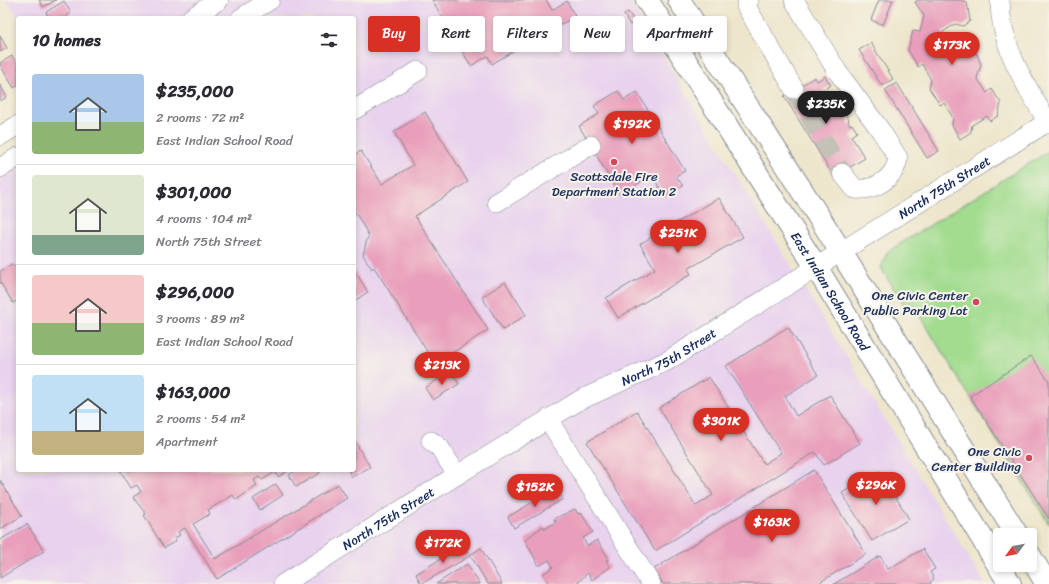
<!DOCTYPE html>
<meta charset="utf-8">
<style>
:root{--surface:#fff;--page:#f2f2f3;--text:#2b2b33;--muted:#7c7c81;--line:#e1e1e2;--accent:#d93025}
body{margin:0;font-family:Sriracha,sans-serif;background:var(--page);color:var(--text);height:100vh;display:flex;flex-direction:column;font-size:15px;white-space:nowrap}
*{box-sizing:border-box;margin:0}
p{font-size:13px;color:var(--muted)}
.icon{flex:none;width:22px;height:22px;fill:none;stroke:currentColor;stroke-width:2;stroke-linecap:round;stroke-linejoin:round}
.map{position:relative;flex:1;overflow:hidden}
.details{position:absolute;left:16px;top:16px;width:340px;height:456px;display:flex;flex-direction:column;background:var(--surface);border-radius:4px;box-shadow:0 2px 6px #0003}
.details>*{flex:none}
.banner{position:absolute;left:368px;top:16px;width:380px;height:36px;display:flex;gap:8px}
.needle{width:26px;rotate:238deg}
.buttons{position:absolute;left:993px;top:528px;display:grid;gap:8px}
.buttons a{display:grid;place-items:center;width:44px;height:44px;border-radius:4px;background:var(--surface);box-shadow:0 2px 6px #0003;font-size:20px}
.price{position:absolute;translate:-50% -34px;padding:0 9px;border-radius:14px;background:var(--accent);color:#fff;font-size:13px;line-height:26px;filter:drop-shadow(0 1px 2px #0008)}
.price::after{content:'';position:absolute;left:50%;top:24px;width:12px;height:9px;margin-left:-6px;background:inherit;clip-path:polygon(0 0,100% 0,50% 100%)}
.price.current{background:#222;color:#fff}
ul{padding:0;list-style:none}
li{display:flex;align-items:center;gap:12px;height:100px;padding:0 16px}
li+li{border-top:1px solid var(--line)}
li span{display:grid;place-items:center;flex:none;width:112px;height:80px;border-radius:4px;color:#555}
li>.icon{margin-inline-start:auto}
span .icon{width:48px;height:48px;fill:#fffc;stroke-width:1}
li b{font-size:17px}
h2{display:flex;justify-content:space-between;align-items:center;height:48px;padding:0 16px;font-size:17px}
.pill{padding:0 14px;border-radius:4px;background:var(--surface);box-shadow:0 2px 6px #0003;font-size:14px;line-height:36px}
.pill.current{background:var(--accent);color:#fff}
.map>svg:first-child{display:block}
.built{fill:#e8d2ee}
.green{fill:#a2dc8f;stroke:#5e8676}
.building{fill:#e99fbb}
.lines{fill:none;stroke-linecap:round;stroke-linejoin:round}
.minor-tunnel{stroke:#c4c1b6;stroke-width:19;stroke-dasharray:19 10;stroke-linecap:butt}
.minor-casing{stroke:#848a95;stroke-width:20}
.major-casing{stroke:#848a95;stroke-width:24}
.minor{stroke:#fff;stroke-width:19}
.major{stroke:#fff;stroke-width:22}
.poi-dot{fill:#d1495b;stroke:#f7f3e8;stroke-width:1.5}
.labels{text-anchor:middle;stroke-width:4;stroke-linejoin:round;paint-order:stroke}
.poi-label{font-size:13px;fill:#1b2f5e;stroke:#f7f3e8;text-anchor:end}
.street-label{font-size:13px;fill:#1b2f5e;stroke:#f7f3e8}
</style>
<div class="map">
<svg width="1049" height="584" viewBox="0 0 1049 584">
<rect width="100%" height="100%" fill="#f7f3e8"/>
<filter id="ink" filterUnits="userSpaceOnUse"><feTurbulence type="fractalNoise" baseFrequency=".025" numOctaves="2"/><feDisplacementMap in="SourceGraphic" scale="8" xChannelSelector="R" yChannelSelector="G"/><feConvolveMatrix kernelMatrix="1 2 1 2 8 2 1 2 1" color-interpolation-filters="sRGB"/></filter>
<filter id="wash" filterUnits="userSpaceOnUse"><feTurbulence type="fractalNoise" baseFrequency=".012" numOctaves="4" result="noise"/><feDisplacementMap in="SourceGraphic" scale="16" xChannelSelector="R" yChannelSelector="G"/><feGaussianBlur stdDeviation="0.9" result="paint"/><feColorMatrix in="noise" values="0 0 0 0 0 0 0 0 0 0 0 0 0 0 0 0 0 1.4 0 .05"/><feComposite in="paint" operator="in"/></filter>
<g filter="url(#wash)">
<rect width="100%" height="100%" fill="#eee6cc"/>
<polygon class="built" points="6,0 629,0 985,584 0,584 0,179 18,168 18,470 354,470 354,18 18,19"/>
<polygon class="green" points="1049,151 1049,524 911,302 904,306 881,268 887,252"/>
<g id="blocks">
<g class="building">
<polygon points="39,0 56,0 43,7"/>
<polygon points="432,0 546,0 552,10 567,1 575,16 542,36 540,31 523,40 525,44 492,64 488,56 471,66"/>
<polygon points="879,0 893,0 883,25 871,20"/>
<polygon points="918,0 960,0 967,2 970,21 963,26 955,24 943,32 947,53 960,56 968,51 977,54 981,65 977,78 987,93 992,89 1001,103 998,116 990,121 987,116 972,125 971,132 960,139 952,125 953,118 944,103 940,105 929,88 931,80 922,64 918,67 908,50 913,31 920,32 924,16 915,2"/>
<polygon points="64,1 71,13 64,18 49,18 46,12"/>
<polygon points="628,12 635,22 630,25 624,15"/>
<polygon points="0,36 7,48 0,52"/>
<polygon points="871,43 893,79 882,86 859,50"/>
<polygon points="12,56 18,65 18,85 14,88 0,65 0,63"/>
<polygon points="825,76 831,85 823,90 831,103 837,99 849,120 848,121 850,125 852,124 857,132 851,136 865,158 834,177 784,96 815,77 817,81"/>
<polygon points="897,83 939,151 927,158 885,90"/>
<polygon points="0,85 7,97 0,101"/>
<polygon points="618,91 624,100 637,92 685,171 676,176 683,186 665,197 652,175 620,195 579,126 599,114 594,106"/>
<polygon points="425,112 468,182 415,216 488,330 435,364 374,267 372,269 363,255 367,239 369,236 354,210 354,155 361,151 382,184 413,165 394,132"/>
<polygon points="719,198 743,237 688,269 691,274 618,318 606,298 655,269 640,244"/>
<polygon points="12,264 18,268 18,300 13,303 0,282 0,271"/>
<polygon points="354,270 368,292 354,301"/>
<polygon points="505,282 526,315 503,330 482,297"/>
<polygon points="788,327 818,375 785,396 796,416 830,395 860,443 824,465 815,452 655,551 587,442 637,411 696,506 713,495 659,408 709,377 764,464 781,453 726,366"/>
<polygon points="1031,356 1049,381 1049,519 970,396"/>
<polygon points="451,371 459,384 433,400 425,388"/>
<polygon points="354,440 370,467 352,477 348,470 354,470"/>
<polygon points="120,470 289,470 278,477 275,472 262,480 259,477 254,480 257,486 236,500 233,495 208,510 210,514 193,524 215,559 338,484 347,498 217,579 185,528 178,532 180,535 174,539 176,541 164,548 144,515 146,514 133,497 141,492 137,485 131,488"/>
<polygon points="297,470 319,470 320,473 296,487 289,475"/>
<polygon points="814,470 866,554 817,584 663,584 654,569"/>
<polygon points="880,471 909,519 872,541 842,493"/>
<polygon points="0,480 22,516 0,529"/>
<polygon points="276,484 283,495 260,510 253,499"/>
<polygon points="556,488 563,499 514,528 508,517"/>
<polygon points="575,509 578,514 581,513 593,532 583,538 587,546 597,540 609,559 606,560 610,567 592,580 588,573 578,582 579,584 549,584 543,574 553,567 549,560 539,566 525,540 543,526 545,529 556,522 554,519"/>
<polygon points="27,524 44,551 0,578 0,540"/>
<polygon points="463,545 470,556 421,584 416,574"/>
<polygon points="481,548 502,584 488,584 470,555"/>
<polygon points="923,549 935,569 930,572 934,579 930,582 931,584 834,584 880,556 888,569"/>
<polygon points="467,564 480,584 436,584"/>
</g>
</g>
</g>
<g filter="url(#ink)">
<use href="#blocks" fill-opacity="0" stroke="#848a95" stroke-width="1"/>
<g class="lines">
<polyline class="minor-tunnel" points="794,89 842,173"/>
<g class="minor-casing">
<g id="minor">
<polyline points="749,0 746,6 794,89"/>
<path d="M794 0 837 71 881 131 898 158C895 179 874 191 855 189L842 173"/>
<path d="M1000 0C1000 46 1026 86 1049 124"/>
<polyline points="191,18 219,0"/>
<polyline points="241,18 270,0"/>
<polyline points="354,110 418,71"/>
<polyline points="0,136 18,125"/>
<polyline points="0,168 18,157"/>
<polyline points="497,202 591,145"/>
<polyline points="548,419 651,584"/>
<polyline points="431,441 440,448 457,475"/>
<path id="s1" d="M283 584 457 475 580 400 667 361 1049 121"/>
</g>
</g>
<g class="major-casing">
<g id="major">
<path id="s2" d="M647 0 816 267 1010 584"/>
<polyline points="679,0 826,228 1017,535"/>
<polyline points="1030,556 1047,584"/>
</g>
</g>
<use href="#minor" class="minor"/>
<use href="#major" class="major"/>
</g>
</g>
<g class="poi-dot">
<circle cx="614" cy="162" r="4"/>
<circle cx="976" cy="302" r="4"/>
<circle cx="1029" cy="458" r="4"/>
</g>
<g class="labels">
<g class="poi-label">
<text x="614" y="181" text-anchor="middle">Scottsdale Fire<tspan x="614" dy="15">Department Station 2</tspan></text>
<text x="968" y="300">One Civic Center<tspan x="968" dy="15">Public Parking Lot</tspan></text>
<text x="1021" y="456">One Civic<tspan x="1021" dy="15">Center Building</tspan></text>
</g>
<g class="street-label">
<text dy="5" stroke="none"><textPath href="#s1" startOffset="772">North 75th Street</textPath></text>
<text dy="5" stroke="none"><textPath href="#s2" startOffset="344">East Indian School Road</textPath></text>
<text dy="5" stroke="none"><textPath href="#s1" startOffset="448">North 75th Street</textPath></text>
<text dy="5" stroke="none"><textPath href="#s1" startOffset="124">North 75th Street</textPath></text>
</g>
</g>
</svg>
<div class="buttons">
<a><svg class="needle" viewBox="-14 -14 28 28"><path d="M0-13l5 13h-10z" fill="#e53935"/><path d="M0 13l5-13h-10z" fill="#7c7c81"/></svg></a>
</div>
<b class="price" style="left:952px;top:66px">$173K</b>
<b class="price current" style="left:826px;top:125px">$235K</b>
<b class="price" style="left:632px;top:145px">$192K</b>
<b class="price" style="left:678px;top:254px">$251K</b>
<b class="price" style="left:442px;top:386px">$213K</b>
<b class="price" style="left:721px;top:442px">$301K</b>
<b class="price" style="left:876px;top:506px">$296K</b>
<b class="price" style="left:535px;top:508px">$152K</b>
<b class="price" style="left:772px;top:543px">$163K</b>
<b class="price" style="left:443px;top:564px">$172K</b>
<div class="banner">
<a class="pill current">Buy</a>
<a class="pill">Rent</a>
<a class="pill">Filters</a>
<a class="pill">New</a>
<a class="pill">Apartment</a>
</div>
<section class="details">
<h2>10 homes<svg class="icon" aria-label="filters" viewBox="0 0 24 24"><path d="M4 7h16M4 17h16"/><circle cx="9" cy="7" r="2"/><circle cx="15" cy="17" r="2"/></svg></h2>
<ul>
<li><span style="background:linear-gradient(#a9c7e8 60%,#8fb573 0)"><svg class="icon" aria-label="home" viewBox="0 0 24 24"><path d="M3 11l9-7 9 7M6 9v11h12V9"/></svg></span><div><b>$235,000</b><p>2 rooms · 72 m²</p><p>East Indian School Road</p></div></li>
<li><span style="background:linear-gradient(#dfe7d0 75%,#7fa58c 0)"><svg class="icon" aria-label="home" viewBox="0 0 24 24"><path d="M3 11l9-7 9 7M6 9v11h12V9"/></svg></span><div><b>$301,000</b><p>4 rooms · 104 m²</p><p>North 75th Street</p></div></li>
<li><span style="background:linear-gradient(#f6c9c9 60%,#8fb573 0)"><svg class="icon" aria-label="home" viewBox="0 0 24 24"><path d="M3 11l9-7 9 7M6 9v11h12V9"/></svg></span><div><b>$296,000</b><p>3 rooms · 89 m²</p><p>East Indian School Road</p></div></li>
<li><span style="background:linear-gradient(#bfe0f5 70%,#c2b280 0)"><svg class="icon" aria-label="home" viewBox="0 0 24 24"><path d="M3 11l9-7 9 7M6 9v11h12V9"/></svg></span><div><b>$163,000</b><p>2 rooms · 54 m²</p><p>Apartment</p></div></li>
</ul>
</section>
</div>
